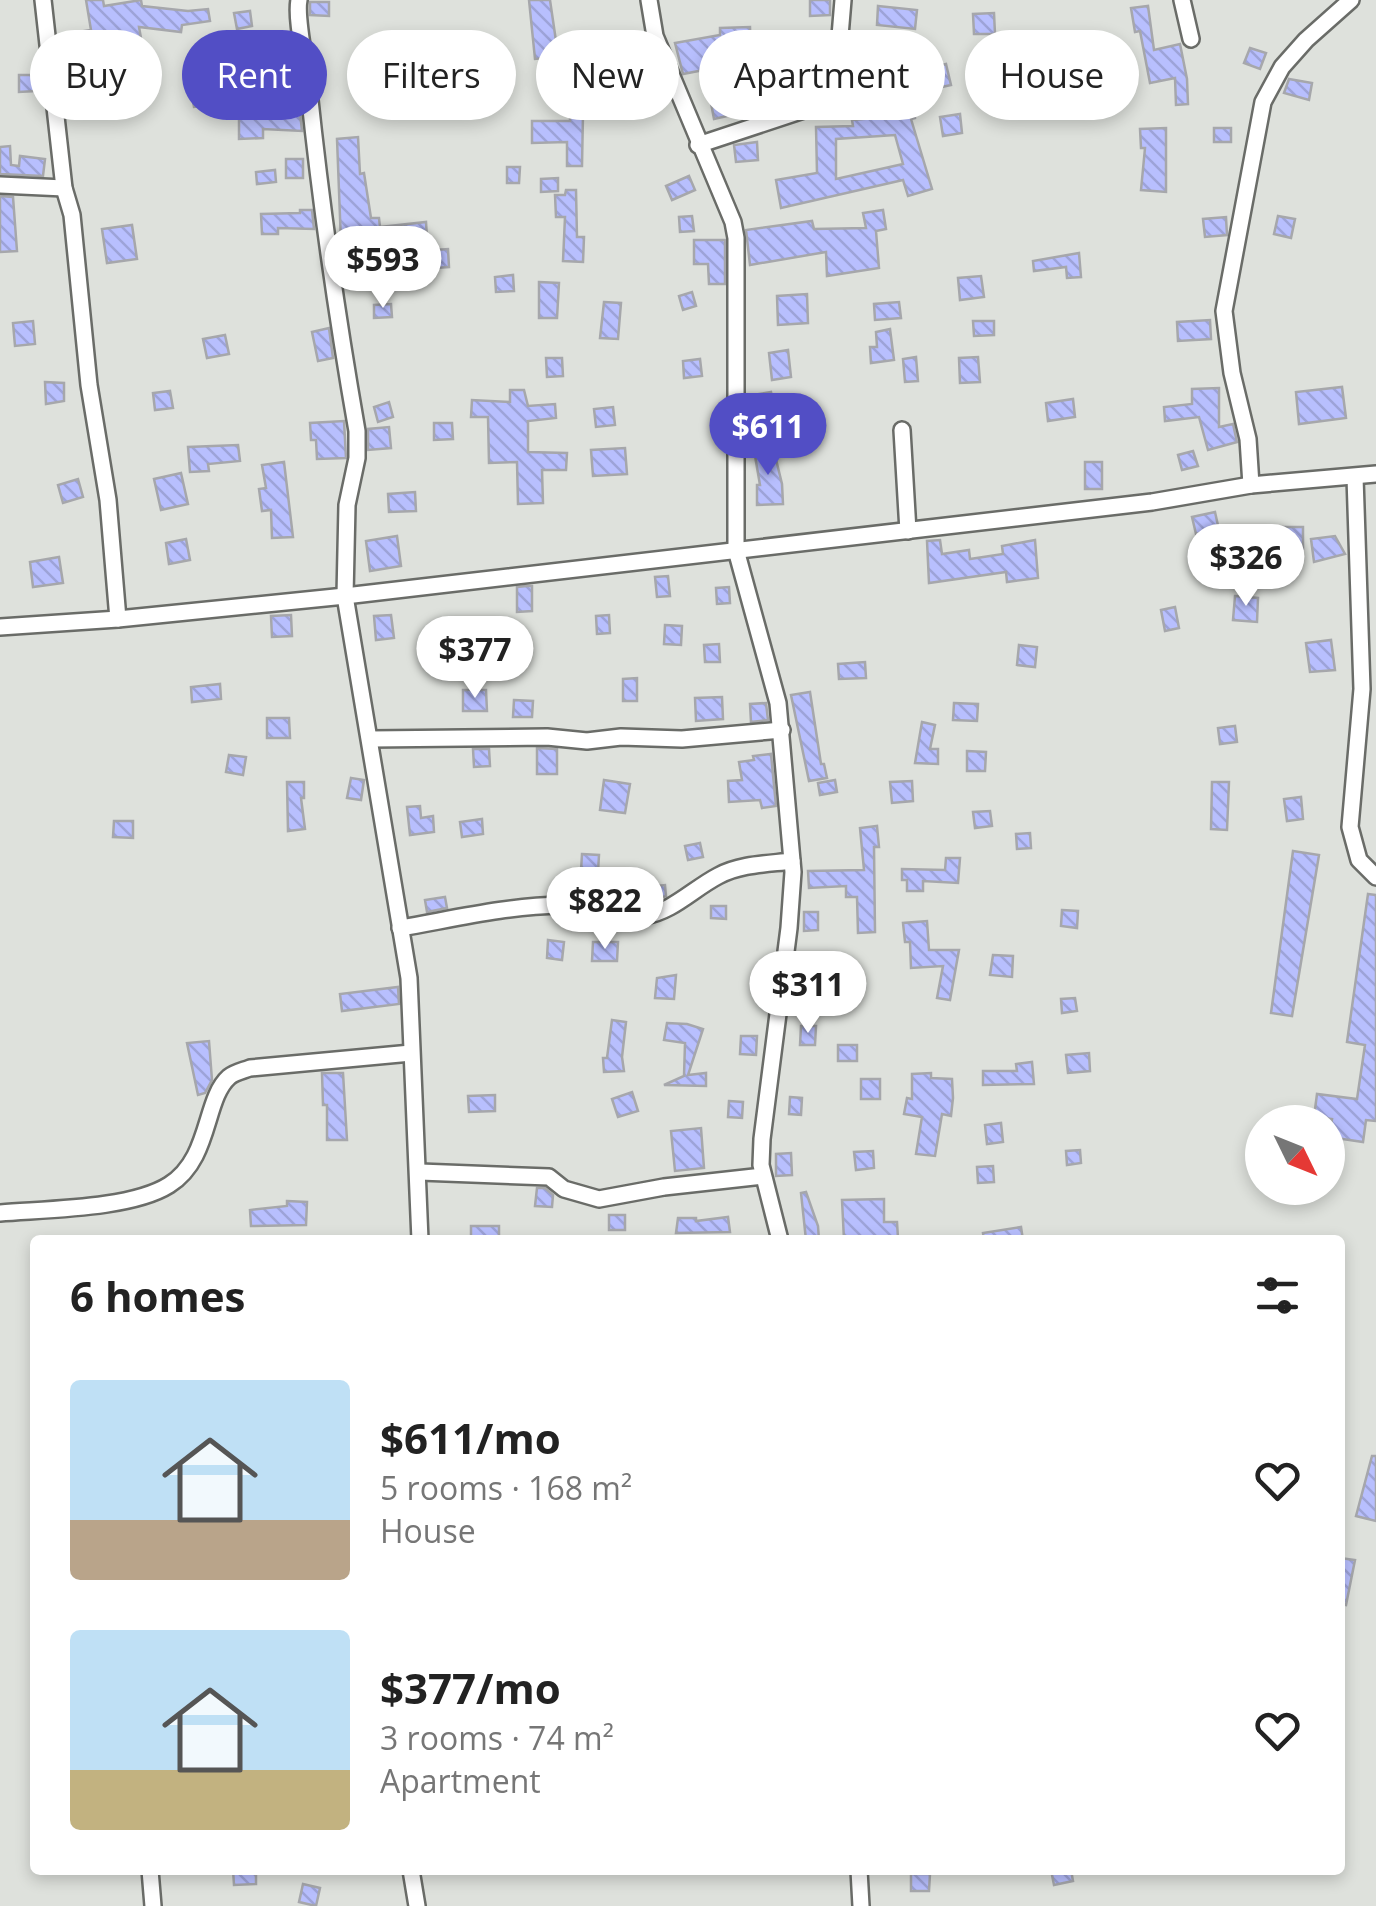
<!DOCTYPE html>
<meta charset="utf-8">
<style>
:root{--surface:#fff;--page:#f2f2f2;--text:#222;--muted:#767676;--accent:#524ec5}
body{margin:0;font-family:"Open Sans",sans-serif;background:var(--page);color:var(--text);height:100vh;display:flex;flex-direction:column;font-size:38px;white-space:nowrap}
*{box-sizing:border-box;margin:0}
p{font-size:32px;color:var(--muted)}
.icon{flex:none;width:55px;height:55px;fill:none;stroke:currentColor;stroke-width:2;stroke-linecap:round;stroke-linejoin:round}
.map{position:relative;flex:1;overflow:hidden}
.side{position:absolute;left:30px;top:1235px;width:1315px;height:640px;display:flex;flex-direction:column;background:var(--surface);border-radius:10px;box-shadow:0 5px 15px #0003}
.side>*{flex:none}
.hud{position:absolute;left:30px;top:30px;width:1318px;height:90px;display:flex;gap:20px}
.needle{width:65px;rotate:133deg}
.buttons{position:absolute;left:1245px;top:1105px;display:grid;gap:20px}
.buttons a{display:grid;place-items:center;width:100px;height:100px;border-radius:50%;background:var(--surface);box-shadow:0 5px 15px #0003;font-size:50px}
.price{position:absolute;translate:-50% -85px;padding:0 22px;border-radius:35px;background:#fff;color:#222;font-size:32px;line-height:65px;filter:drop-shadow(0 2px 5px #0008)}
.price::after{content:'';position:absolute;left:50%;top:60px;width:30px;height:22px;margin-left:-15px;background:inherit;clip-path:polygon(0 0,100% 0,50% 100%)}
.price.active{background:var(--accent);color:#fff}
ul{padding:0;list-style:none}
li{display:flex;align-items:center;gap:30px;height:250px;padding:0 40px}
li span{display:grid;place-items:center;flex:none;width:280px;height:200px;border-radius:10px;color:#555}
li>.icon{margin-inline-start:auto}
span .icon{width:120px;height:120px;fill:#fffc;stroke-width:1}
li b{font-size:42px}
h2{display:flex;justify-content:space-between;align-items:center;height:120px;padding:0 40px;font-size:42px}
.chip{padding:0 35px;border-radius:45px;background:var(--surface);box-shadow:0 5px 15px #0003;font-size:35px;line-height:90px}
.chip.active{background:var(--accent);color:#fff}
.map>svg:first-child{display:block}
.building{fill:url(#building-back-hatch);stroke:#a6a7ab;stroke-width:2.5;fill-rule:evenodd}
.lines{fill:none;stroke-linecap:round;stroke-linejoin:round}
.minor-casing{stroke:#6a6c68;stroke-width:20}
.minor{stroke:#fff;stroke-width:15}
</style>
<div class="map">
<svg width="1376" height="1906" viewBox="0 0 1376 1906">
<defs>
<pattern id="building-back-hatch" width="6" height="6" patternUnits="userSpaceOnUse" patternTransform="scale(2.5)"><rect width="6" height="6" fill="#b8bffe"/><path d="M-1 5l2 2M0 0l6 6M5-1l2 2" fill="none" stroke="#9da3d8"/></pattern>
</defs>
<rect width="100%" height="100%" fill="#dee1dc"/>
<g class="building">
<polygon points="86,0 103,0 104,6 141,0 142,6 188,11 208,9 210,21 182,25 181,32 139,27 141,38 82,51 78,32 91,30"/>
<polygon points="529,0 550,0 556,41 643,34 647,50 589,55 589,74 570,74 570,56 535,59"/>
<polygon points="810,0 830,0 830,15 810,16"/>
<polygon points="310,2 329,2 329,16 310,15"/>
<polygon points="878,6 917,10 915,29 877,25"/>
<polygon points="1148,6 1154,50 1180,44 1187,79 1188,104 1176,105 1175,78 1150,83 1140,31 1135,32 1131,8"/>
<polygon points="250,11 252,26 237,29 234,13"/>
<polygon points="994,13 995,34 974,34 973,14"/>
<polygon points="750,27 751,67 714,68 683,74 675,43 720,35 720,28"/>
<polygon points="851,42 866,43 867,88 848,89"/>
<polygon points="797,45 799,63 786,65 783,46"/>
<polygon points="1250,48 1266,53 1260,69 1244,63"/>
<polygon points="946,64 951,85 928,90 923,69"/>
<polygon points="19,75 36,75 36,91 19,92"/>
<polygon points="1289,79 1312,83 1309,100 1284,93"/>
<polygon points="147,82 150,96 131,99 129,86"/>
<polygon points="224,91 225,104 194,107 192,95"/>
<polygon points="732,93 736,114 714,119 710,98"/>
<polygon points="269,96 270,111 300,112 302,131 263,129 263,138 239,139 239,98"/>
<path d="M914 103 915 118 911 119 932 189 908 196 903 180 781 208 776 180 817 173 816 127 853 126 852 120 896 116 895 105ZM895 135 903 164 836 179V139Z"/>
<polygon points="583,114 582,166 567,166 567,142 532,143 532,121 570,121 570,115"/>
<polygon points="960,114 962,133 943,136 940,117"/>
<polygon points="1166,128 1166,192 1141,190 1145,148 1141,148 1140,129"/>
<rect x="1214" y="128" width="17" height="14"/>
<polygon points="358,137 360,174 364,173 371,218 379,218 380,227 426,222 427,238 341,243 337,139"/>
<polygon points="757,142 758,160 736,162 734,145"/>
<polygon points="10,146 11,165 19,166 20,156 45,159 43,176 0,174 0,147"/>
<rect x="286" y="159" width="17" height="19"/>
<polygon points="507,167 520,167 519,183 507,183"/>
<polygon points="275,170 276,182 257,184 256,172"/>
<polygon points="689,176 695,190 672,200 666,186"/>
<polygon points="558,178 558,191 541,192 541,179"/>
<polygon points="566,190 576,190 577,237 584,237 583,262 563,261 565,217 556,217 555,195 565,195"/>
<polygon points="0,196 13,197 17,251 0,252"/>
<polygon points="300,210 312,210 314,229 278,228 278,234 262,234 261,214 300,213"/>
<polygon points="883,210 886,229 876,231 879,268 827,276 826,252 750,265 746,230 812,221 814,229 866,228 863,213"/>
<polygon points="692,216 694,231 680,232 679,217"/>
<polygon points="1278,216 1295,219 1291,238 1274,234"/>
<polygon points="1226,217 1227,235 1205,237 1203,219"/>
<polygon points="132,225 137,259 107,263 102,229"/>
<polygon points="694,240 725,240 725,284 709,284 708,264 694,264"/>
<polygon points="448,249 449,267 436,268 435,250"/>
<polygon points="1079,253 1081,277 1067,278 1066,267 1034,271 1033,261"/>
<polygon points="513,275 514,291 496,292 495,277"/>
<polygon points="981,276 984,297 960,300 958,278"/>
<polygon points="539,282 559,283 557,318 539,318"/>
<polygon points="692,292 696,306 683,310 679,296"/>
<polygon points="807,294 808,323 778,325 777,296"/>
<polygon points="604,302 621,303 618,339 600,338"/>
<polygon points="899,302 901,318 875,320 874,304"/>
<polygon points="391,304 392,317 374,318 374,305"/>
<polygon points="1210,320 1211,339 1178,341 1177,322"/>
<polygon points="33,321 35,344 15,346 13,323"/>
<polygon points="973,321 994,321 994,335 974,336"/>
<polygon points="329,328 333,358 318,361 312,332"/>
<polygon points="890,329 894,360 871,363 870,347 877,347 876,332"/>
<polygon points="225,335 229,354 207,358 203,339"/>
<polygon points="788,350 791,377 772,380 769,353"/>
<polygon points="916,357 918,381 905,382 903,359"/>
<polygon points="978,357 980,382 960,383 959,358"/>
<polygon points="546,358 562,358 563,376 547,377"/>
<polygon points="700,359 702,376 684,378 683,361"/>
<polygon points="45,382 64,383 64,401 46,404"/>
<polygon points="1342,387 1346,418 1299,424 1296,392"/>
<polygon points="1219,388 1219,427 1233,424 1237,442 1208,450 1199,417 1165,421 1164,407 1192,404 1192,389"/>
<polygon points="510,390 524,390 528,406 555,404 556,418 528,421 528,452 567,453 566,470 542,470 543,503 518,504 517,462 489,463 488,417 471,417 472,400 510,402"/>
<polygon points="170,391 173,408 155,410 153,393"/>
<polygon points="771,392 775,412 762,414 759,394"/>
<polygon points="1073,399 1075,417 1048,421 1046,403"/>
<polygon points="389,402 393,417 378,422 374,407"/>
<polygon points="613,407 615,425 596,427 594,409"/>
<polygon points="344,421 346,458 317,459 316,440 311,440 310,423"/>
<polygon points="434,423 452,423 453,439 434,440"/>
<polygon points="389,427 391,448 368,450 368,429"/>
<polygon points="238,445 240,461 208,464 209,471 190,472 188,447"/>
<polygon points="773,447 782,484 783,504 757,505 757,485 760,485 754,450"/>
<polygon points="625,448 627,474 593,476 591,450"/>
<polygon points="1193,451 1198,466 1182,470 1178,455"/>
<polygon points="284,462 293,537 272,538 271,510 262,511 259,489 266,488 262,465"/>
<rect x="1085" y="462" width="17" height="27"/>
<polygon points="181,473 188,504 161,510 154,479"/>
<polygon points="78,479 83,497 63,503 58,485"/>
<polygon points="415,492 416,511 389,512 388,494"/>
<polygon points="1215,512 1219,530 1196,534 1192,517"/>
<rect x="1283" y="527" width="20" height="22"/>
<polygon points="397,536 401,566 370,571 366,541"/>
<polygon points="1335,536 1345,554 1314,562 1311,539"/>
<polygon points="186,539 190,560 169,564 166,543"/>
<polygon points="940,540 942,554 969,550 970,559 1003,554 1002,546 1035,540 1038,578 1007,582 1006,572 929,583 927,541"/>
<polygon points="59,557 63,583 33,587 30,562"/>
<polygon points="668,576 670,596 657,597 655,577"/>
<polygon points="527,586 532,586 532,611 517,612 517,587"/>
<polygon points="729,587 730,603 717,604 716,588"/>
<polygon points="1235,596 1258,598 1257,622 1233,620"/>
<polygon points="1175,607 1179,628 1165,631 1161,610"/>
<polygon points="291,615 292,636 272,637 271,616"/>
<polygon points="391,615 394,638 376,640 374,616"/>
<polygon points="609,615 610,633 597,634 596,616"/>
<polygon points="665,625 682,626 681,645 664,644"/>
<polygon points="1331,640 1335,670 1310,672 1306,643"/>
<polygon points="719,644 720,662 705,662 704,645"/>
<polygon points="1019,645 1037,647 1035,667 1017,665"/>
<polygon points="490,650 505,651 505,664 490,664"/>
<polygon points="865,662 866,678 839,679 838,664"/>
<polygon points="637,678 637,701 623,701 623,679"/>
<polygon points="220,684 221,699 192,702 191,687"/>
<polygon points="463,690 486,690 487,711 463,711"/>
<polygon points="810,692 821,764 824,764 827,778 809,781 791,695"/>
<polygon points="722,697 723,719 696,721 695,698"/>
<polygon points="514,700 533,701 532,717 513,717"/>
<polygon points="766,703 768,720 751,722 750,704"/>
<polygon points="954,703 978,704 977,721 953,720"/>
<polygon points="267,718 289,718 290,738 267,738"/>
<polygon points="922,722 935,725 930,749 938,749 938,764 915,763"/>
<polygon points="1235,726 1237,742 1220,744 1218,728"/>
<polygon points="537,748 557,749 557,774 537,774"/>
<polygon points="473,749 489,749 490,766 474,767"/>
<polygon points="967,751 986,752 985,771 967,771"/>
<polygon points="771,754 776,806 762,808 760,800 729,802 728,781 742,780 739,762 754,760 753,756"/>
<polygon points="229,755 246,757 243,775 226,772"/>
<polygon points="351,778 364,780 361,800 347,798"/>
<polygon points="604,780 630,784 625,813 600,810"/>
<polygon points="835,780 837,792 820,795 818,783"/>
<polygon points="912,781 913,801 892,803 890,782"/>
<polygon points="287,782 304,782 304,798 301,798 305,829 288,831"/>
<polygon points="1212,782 1229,782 1227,830 1211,829"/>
<polygon points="1301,797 1303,819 1287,821 1284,799"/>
<polygon points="420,806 421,818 433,816 434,832 410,835 407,807"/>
<polygon points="990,811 992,826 975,828 973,812"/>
<polygon points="482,819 483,834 462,837 460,822"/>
<polygon points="114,821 133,821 133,838 113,837"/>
<polygon points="877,826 879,847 874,847 875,932 858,933 857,897 846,897 846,886 809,888 808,871 864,870 860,828"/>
<polygon points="1030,833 1031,848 1017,849 1016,834"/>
<polygon points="700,843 703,857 688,860 685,846"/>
<polygon points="1293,851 1319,855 1292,1016 1271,1013"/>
<polygon points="582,854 599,855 598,872 581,871"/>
<polygon points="946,858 960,858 958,883 923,881 923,891 907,891 907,880 902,880 902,869 945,870"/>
<polygon points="625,884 625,889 665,885 666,896 648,903 648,900 602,901 600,886"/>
<polygon points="1368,894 1376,895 1376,1121 1366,1120 1363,1142 1329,1137 1332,1119 1314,1117 1317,1094 1357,1099 1365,1045 1347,1042"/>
<polygon points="445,897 447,908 427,912 425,900"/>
<polygon points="711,906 726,906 726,919 711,918"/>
<polygon points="1062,910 1078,911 1077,928 1061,926"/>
<polygon points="804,912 818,912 818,930 804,931"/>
<polygon points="927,921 929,950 959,950 950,1000 937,998 943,966 911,968 910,942 905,942 903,923"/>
<polygon points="548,940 564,942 562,960 547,958"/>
<polygon points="593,942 618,942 617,961 592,961"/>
<polygon points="993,955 1013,956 1012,977 990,975"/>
<polygon points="676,975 674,999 655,998 657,978"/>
<polygon points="398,987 399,1004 342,1011 340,994"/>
<polygon points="1075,998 1077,1011 1062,1013 1061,999"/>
<polygon points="612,1020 626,1022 622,1057 624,1071 604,1072 603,1058 607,1058"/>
<polygon points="667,1023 687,1024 703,1029 688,1075 706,1073 706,1086 664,1085 684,1076 685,1043 664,1040"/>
<polygon points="801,1026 816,1026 815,1045 800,1045"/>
<polygon points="741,1036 757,1036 756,1055 740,1054"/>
<polygon points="209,1041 212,1080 205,1093 198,1095 187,1043"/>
<rect x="838" y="1045" width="19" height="16"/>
<polygon points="1089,1053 1090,1071 1068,1073 1066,1055"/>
<polygon points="1032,1062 1034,1084 983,1085 983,1071 1017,1071 1016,1064"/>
<polygon points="322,1073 343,1073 347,1140 327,1140 327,1105 323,1105"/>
<polygon points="931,1073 931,1078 952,1079 953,1098 951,1116 942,1114 935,1156 916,1154 922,1117 904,1114 907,1098 912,1099 912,1074"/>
<rect x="861" y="1079" width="19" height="20"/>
<polygon points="632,1092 638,1111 618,1117 612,1099"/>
<polygon points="495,1095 495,1111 469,1112 468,1096"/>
<polygon points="790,1097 802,1098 801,1115 789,1114"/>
<polygon points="729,1101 743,1102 742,1118 728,1117"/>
<polygon points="1001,1123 1003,1142 987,1144 985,1125"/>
<polygon points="701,1128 704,1168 675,1171 671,1131"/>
<polygon points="1080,1150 1081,1163 1067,1165 1066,1151"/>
<polygon points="873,1151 874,1168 856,1170 854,1152"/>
<polygon points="791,1153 792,1175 776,1176 776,1154"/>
<polygon points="993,1166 994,1182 978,1183 977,1167"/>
<polygon points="537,1188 545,1188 553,1195 552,1207 535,1206"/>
<polygon points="806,1192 818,1226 819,1240 806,1240 801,1193"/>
<polygon points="884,1199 884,1222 897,1222 898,1238 844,1240 842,1200"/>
<polygon points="287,1201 307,1202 306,1225 251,1226 250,1210 287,1206"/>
<rect x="609" y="1215" width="16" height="15"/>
<polygon points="728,1217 730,1232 676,1233 678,1218 696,1218 696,1221"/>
<rect x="471" y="1226" width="28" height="14"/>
<polygon points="1021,1227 1023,1240 984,1240 983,1233"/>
<polygon points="1372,1456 1376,1456 1376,1521 1356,1516"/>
<polygon points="1340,1558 1355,1560 1346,1605 1340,1604"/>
<polygon points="233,1870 256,1870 256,1884 234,1885"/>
<polygon points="1051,1870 1071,1870 1073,1881 1054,1885"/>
<polygon points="911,1874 930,1874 929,1891 911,1891"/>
<polygon points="303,1884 320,1888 316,1906 299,1902"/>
</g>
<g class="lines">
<g class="minor-casing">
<g id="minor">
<polyline points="43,0 64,188 72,215 89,385 108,500 118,619"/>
<path d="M299 0C295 19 307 68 309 91 321 205 337 317 357 431V458L347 505 345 596 409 978 420 1240"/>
<polyline points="649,0 655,36 733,222 736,238 736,550 778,703 793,872 789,928 762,1139 761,1165 780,1240"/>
<polyline points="1182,0 1191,39"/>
<polyline points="698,145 831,101 835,96 843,0"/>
<polyline points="0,185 64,188"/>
<polyline points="902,430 908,531"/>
<polyline points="1355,477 1362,689 1350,827 1359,860 1376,877"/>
<polyline points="1251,485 1248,439 1232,373 1224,311 1263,102 1282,67 1306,40 1351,0"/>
<polyline points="0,627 118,619 345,596 1152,502 1251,485 1376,474"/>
<polyline points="371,739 547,737 587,741 621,737 682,739 782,730"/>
<path d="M400 928C453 919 507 906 561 905 589 905 612 921 644 916 672 912 693 889 718 876 740 864 767 864 792 861"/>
<polyline points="420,1172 549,1177 564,1189 599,1199 664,1187 763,1176"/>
<path d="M0 1213C47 1209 131 1209 169 1185 211 1159 204 1099 229 1077 235 1072 242 1071 250 1068L411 1053"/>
<polyline points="150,1870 153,1906"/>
<polyline points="411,1870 417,1906"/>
<polyline points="859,1870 861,1906"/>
</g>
</g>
<use href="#minor" class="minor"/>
</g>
</svg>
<div class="buttons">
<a><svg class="needle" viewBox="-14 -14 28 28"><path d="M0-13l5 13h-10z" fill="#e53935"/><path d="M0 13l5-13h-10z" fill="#767676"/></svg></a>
</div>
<b class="price" style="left:383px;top:311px">$593</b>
<b class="price active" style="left:768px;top:478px">$611</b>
<b class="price" style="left:1246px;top:609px">$326</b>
<b class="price" style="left:475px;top:701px">$377</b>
<b class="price" style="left:605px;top:952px">$822</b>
<b class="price" style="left:808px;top:1036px">$311</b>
<div class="hud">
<a class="chip">Buy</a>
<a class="chip active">Rent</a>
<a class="chip">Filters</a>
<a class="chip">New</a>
<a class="chip">Apartment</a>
<a class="chip">House</a>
</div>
<section class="side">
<h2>6 homes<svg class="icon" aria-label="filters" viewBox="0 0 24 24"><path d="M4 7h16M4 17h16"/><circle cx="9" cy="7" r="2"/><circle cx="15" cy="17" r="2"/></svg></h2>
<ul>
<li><span style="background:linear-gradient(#bfe0f5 70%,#b9a48a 0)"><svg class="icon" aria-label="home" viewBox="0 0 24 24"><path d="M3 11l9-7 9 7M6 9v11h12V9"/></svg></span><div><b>$611/mo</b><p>5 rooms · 168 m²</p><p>House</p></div><svg class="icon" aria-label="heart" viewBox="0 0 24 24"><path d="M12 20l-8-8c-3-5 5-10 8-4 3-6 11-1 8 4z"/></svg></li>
<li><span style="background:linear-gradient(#bfe0f5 70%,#c2b280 0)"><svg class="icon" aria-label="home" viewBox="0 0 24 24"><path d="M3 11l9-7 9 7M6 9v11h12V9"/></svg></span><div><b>$377/mo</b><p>3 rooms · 74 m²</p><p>Apartment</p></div><svg class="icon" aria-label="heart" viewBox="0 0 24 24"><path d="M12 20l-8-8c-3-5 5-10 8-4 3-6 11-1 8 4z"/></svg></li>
</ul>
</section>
</div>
